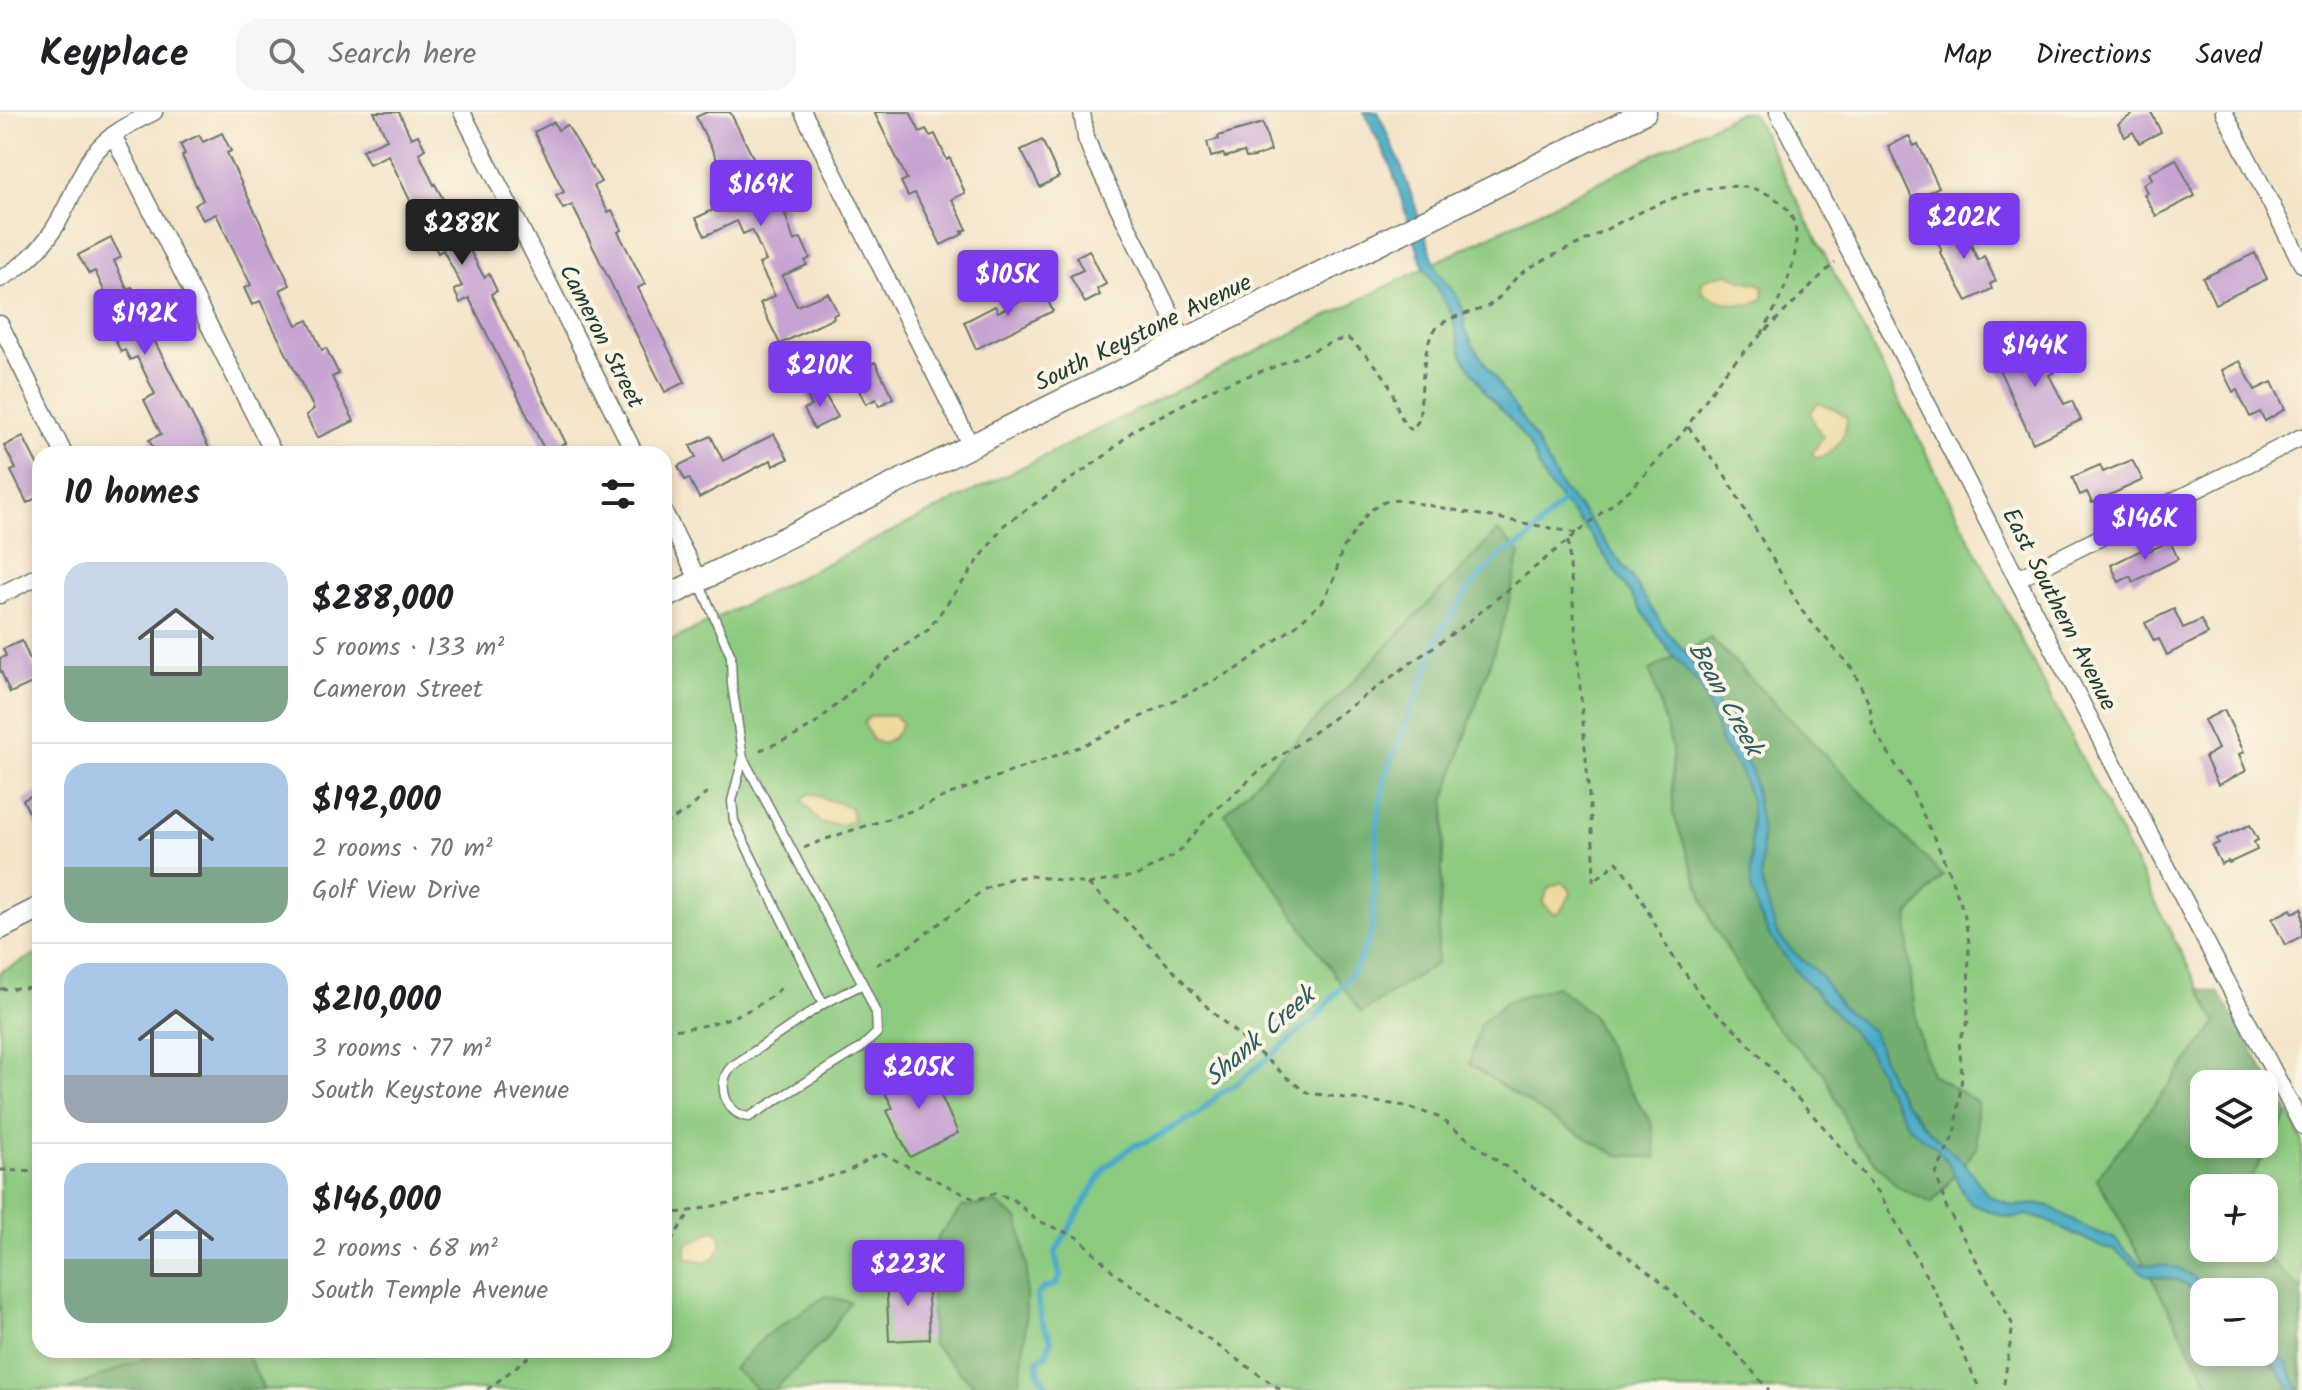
<!DOCTYPE html>
<meta charset="utf-8">
<style>
:root{--surface:#fff;--page:#f6f6f6;--text:#202124;--muted:#757577;--line:#e0e0e0;--accent:#7c3aed}
body{margin:0;font-family:Kalam,sans-serif;background:var(--page);color:var(--text);height:100vh;display:flex;flex-direction:column;font-size:30px;white-space:nowrap}
*{box-sizing:border-box;margin:0}
p{font-size:26px;color:var(--muted)}
.icon{flex:none;width:44px;height:44px;fill:none;stroke:currentColor;stroke-width:2;stroke-linecap:round;stroke-linejoin:round}
.map{position:relative;flex:1;overflow:hidden}
.details{position:absolute;left:32px;top:334px;width:640px;height:912px;display:flex;flex-direction:column;background:var(--surface);border-radius:24px;box-shadow:0 4px 12px #0003}
.details>*{flex:none}
.fabs{position:absolute;left:2190px;top:958px;display:grid;gap:16px}
.fabs a{display:grid;place-items:center;width:88px;height:88px;border-radius:16px;background:var(--surface);box-shadow:0 4px 12px #0003;font-size:40px}
.price{position:absolute;translate:-50% -68px;padding:0 18px;border-radius:8px;background:var(--accent);color:#fff;font-size:26px;line-height:52px;filter:drop-shadow(0 2px 4px #0008)}
.price::after{content:'';position:absolute;left:50%;top:48px;width:24px;height:18px;margin-left:-12px;background:inherit;clip-path:polygon(0 0,100% 0,50% 100%)}
.price.active{background:#222;color:#fff}
ul{padding:0;list-style:none}
li{display:flex;align-items:center;gap:24px;height:200px;padding:0 32px}
li+li{border-top:2px solid var(--line)}
li span{display:grid;place-items:center;flex:none;width:224px;height:160px;border-radius:24px;color:#555}
li>.icon{margin-inline-start:auto}
span .icon{width:96px;height:96px;fill:#fffc;stroke-width:1}
li b{font-size:34px}
h2{display:flex;justify-content:space-between;align-items:center;height:96px;padding:0 32px;font-size:34px}
header{display:flex;align-items:center;gap:48px;box-sizing:border-box;height:112px;padding:0 40px;background:var(--surface);border-bottom:2px solid var(--line)}
header strong{font-size:38px}
nav{display:flex;gap:44px;margin-inline-start:auto;font-size:28px}
.search{width:560px;height:72px;background:var(--page);display:flex;align-items:center;gap:20px;box-sizing:border-box;padding:0 28px;border-radius:24px;color:var(--muted);font-size:30px}
.map>svg:first-child{display:block}
.green{fill:#8cca7f;stroke:#56845a;stroke-width:2}
.forest{fill:#71ae6e;stroke:#487651;stroke-width:2;fill-rule:evenodd}
.sand{fill:#eeda9e;stroke:#868c69;stroke-width:2}
.water{fill:#48abc8;stroke:#34747e;stroke-width:2}
.lines{fill:none;stroke-linecap:round;stroke-linejoin:round}
.stream{stroke:#48abc8;stroke-width:6}
.building{fill:#c6a3d2}
.service-casing{stroke:#6a7768;stroke-width:11}
.minor-casing{stroke:#6a7768;stroke-width:19}
.secondary-casing{stroke:#6a7768;stroke-width:25}
.path{stroke:#6a7768;stroke-width:3;stroke-dasharray:6 6;stroke-linecap:butt}
.service{stroke:#fff;stroke-width:8}
.minor{stroke:#fff;stroke-width:16}
.secondary{stroke:#fff;stroke-width:22}
.labels{text-anchor:middle;stroke-width:8;stroke-linejoin:round;paint-order:stroke}
.street-label{font-size:24px;fill:#1f3d34;stroke:#fcf5e5}
.water-label{font-size:26px;font-style:italic;fill:#2b5e60;stroke:#fcf5e5}
</style>
<header>
<strong>Keyplace</strong>
<div class="search"><svg class="icon" aria-label="search" viewBox="0 0 24 24"><circle cx="10" cy="10" r="6"/><path d="M15 15l6 6"/></svg>Search here</div>
<nav><a>Map</a><a>Directions</a><a>Saved</a></nav>
</header>
<div class="map">
<svg width="2302" height="1278" viewBox="0 0 2302 1278">
<rect width="100%" height="100%" fill="#fcf5e5"/>
<filter id="ink" filterUnits="userSpaceOnUse"><feTurbulence type="fractalNoise" baseFrequency=".0125" numOctaves="2"/><feDisplacementMap in="SourceGraphic" scale="16" xChannelSelector="R" yChannelSelector="G"/><feConvolveMatrix kernelMatrix="1 2 1 2 8 2 1 2 1" color-interpolation-filters="sRGB"/></filter>
<filter id="wash" filterUnits="userSpaceOnUse"><feTurbulence type="fractalNoise" baseFrequency=".006" numOctaves="4" result="noise"/><feDisplacementMap in="SourceGraphic" scale="32" xChannelSelector="R" yChannelSelector="G"/><feGaussianBlur stdDeviation="1.8" result="paint"/><feColorMatrix in="noise" values="0 0 0 0 0 0 0 0 0 0 0 0 0 0 0 0 0 1.4 0 .05"/><feComposite in="paint" operator="in"/></filter>
<g filter="url(#wash)">
<rect width="100%" height="100%" fill="#f4e4c9"/>
<g class="green">
<polygon points="1740,0 1752,0 2217,911 2098,1066 2213,1278 0,1278 0,860 40,840 40,1238 664,1238 664,532"/>
<polygon points="2289,1001 2302,1028 2302,1179 2257,1136 2264,1136 2264,1076 2245,1076"/>
</g>
<g class="forest">
<polygon points="1498,419 1520,441 1507,499 1446,684 1437,851 1361,901 1225,702"/>
<polygon points="1711,526 1943,764 1909,803 1908,839 1917,916 1931,962 1977,990 1977,1035 1932,1091 1898,1075 1855,1029 1824,961 1768,907 1711,809 1673,701 1672,635 1650,558"/>
<polygon points="1556,874 1591,902 1625,969 1652,1012 1656,1046 1617,1043 1559,1011 1469,952 1480,912 1506,890"/>
<path d="M2199 877 2219 881 2289 1001 2245 1076H2204V1136H2257L2302 1179V1278H2213L2097 1066 2217 911ZM2204 972H2264V1032H2204ZM2204 1180H2264V1240H2204Z"/>
<polygon points="997,1091 1019,1108 1027,1154 1025,1225 1019,1278 974,1278 975,1274 932,1232 932,1153 938,1125 962,1095"/>
<polygon points="826,1184 850,1190 824,1229 774,1278 758,1278 733,1257 766,1223"/>
<polygon points="164,1238 245,1238 264,1278 68,1278"/>
</g>
<g class="sand">
<path d="M1727 161 1742 168 1763 173V186C1749 199 1718 190 1703 181L1701 172 1706 167Z"/>
<path d="M1818 291 1835 297 1847 306C1847 323 1834 345 1816 346L1812 341 1823 325 1815 313 1811 300Z"/>
<path d="M870 604H895L901 610C901 620 892 627 883 632L872 628 864 611Z"/>
<polygon points="809,681 849,695 852,698 853,710 840,713 820,711 802,688"/>
<polygon points="1561,770 1569,776 1571,782 1559,801 1554,802 1543,791 1548,776"/>
<polygon points="714,1118 720,1122 722,1133 714,1146 705,1151 686,1145 686,1134"/>
</g>
<g class="water">
<path d="M1364 0H1378L1401 53 1438 160 1458 186 1463 197 1465 215 1472 232 1530 318 1563 378 1583 400 1630 463 1665 517 1702 559 1713 580 1727 622 1752 659 1762 721 1761 768 1776 819 1790 837 1819 862 1841 894 1873 920 1891 968 1905 991 1923 1013 1965 1052 1988 1083 2012 1094 2039 1092 2049 1094 2089 1117 2114 1126 2140 1152C2180 1155 2181 1153 2212 1180H2204V1187L2178 1168 2146 1163 2115 1138 2106 1137 2045 1108 2027 1103 2015 1106 2003 1104 1971 1092 1964 1083 1948 1050 1933 1032 1923 1027 1907 1012 1884 973 1879 958 1865 934 1793 855 1769 823 1758 800 1751 775V690L1739 656 1720 629 1714 607 1697 570 1668 538 1590 422 1546 370 1528 331 1507 303 1486 282 1461 241 1452 202 1422 151 1391 55Z"/>
<polygon points="2264,1234 2287,1251 2299,1278 2291,1278 2279,1260 2258,1240 2264,1240"/>
</g>
<g class="lines">
<polyline class="stream" points="1049,1278 1039,1261 1037,1249 1046,1243 1051,1227 1042,1211 1037,1183 1044,1176 1055,1173 1060,1164 1055,1142 1061,1130 1106,1055 1133,1034 1147,1030 1200,1001 1218,983 1238,971 1315,907 1354,859 1372,820 1378,703 1386,660 1426,562 1440,520 1477,466 1501,443 1525,430 1566,386"/>
</g>
<g id="blocks">
<g class="building">
<polygon points="374,0 399,0 411,26 418,23 425,37 419,41 434,73 435,72 484,165 489,162 497,179 491,182 566,331 546,341 469,186 460,191 454,178 462,174 443,138 438,141 435,135 433,136 388,43 369,52 362,38 387,27"/>
<polygon points="707,0 730,0 771,81 777,78 788,101 785,102 794,129 801,126 810,146 805,149 807,153 782,164 797,194 828,181 838,201 833,203 834,206 780,232 760,191 775,184 759,152 766,149 752,118 743,122 737,109 705,124 696,106 736,87 696,5"/>
<polygon points="874,0 910,0 920,20 926,17 930,24 935,22 947,48 950,46 965,81 952,87 967,117 961,120 963,122 941,133 915,81 908,84 901,70 907,67"/>
<polygon points="2136,0 2151,0 2161,20 2139,31 2133,20 2125,25 2118,12"/>
<polygon points="554,10 558,18 567,13 601,70 594,74 608,100 612,98 622,118 618,120 645,172 638,176 685,270 665,280 572,93 563,97 556,84 564,80 534,20"/>
<polygon points="1263,11 1271,39 1255,45 1246,46 1244,40 1225,45 1223,42 1211,45 1207,30 1219,27 1218,24"/>
<polygon points="222,21 231,39 227,41 290,173 280,178 297,213 308,208 322,238 326,236 339,262 332,265 354,309 317,326 306,303 314,297 260,189 252,193 244,176 251,173 216,102 203,108 195,93 203,88 182,44 185,42 180,32 199,23 203,30"/>
<polygon points="1909,24 1914,34 1918,32 1939,75 1913,88 1888,34"/>
<polygon points="1042,28 1059,65 1040,75 1021,38"/>
<polygon points="2176,47 2195,84 2156,104 2144,82 2147,81 2143,72 2152,67 2149,61"/>
<polygon points="1958,107 1978,148 1984,144 1996,169 1990,172 1992,177 1967,189 1940,140 1942,139 1932,120"/>
<polygon points="111,126 121,145 114,149 127,177 132,175 139,188 134,191 149,223 152,224 212,342 156,342 149,328 161,322 144,288 155,282 137,245 130,248 125,238 121,240 102,201 112,196 95,159 89,162 78,143"/>
<polygon points="1089,138 1106,172 1097,177 1100,183 1085,191 1070,164 1083,158 1076,145"/>
<polygon points="2255,141 2267,167 2215,192 2203,166"/>
<polygon points="1039,171 1053,199 976,237 964,210 995,194 998,200 1030,185 1026,177"/>
<polygon points="2037,222 2056,259 2049,263 2064,292 2072,289 2081,308 2033,331 1993,244"/>
<polygon points="2240,249 2255,278 2272,270 2285,297 2265,309 2260,300 2250,305 2237,278 2233,280 2222,258"/>
<polygon points="875,250 893,286 879,294 876,287 866,292 851,263"/>
<polygon points="821,276 838,305 814,317 804,297 812,294 806,283"/>
<polygon points="774,322 788,347 773,354 771,348 699,386 689,366 685,368 678,354 696,345 690,334 711,324 723,349"/>
<polygon points="23,324 40,358 40,384 27,391 11,359 16,357 4,334"/>
<polygon points="2132,348 2143,368 2092,391 2087,380 2080,383 2072,365 2100,353 2103,360"/>
<polygon points="2170,429 2178,447 2133,470 2130,464 2119,470 2111,453 2145,436 2147,440"/>
<polygon points="2174,497 2183,516 2201,508 2208,522 2167,543 2159,527 2154,529 2145,511"/>
<polygon points="22,529 39,568 10,581 0,557 0,546 6,544 3,537"/>
<polygon points="2224,598 2244,640 2239,642 2246,659 2218,673 2205,645 2218,637 2204,608"/>
<polygon points="40,679 40,722 23,688"/>
<polygon points="2250,713 2258,728 2254,730 2257,738 2229,751 2228,749 2221,752 2212,734 2219,731 2217,727"/>
<polygon points="2302,796 2302,824 2285,833 2272,807 2291,797 2293,801"/>
<polygon points="927,953 958,1021 910,1045 887,999 893,996 882,975"/>
<polygon points="927,1164 930,1227 889,1229 886,1166"/>
</g>
</g>
</g>
<g filter="url(#ink)">
<use href="#blocks" fill-opacity="0" stroke="#6a7768" stroke-width="2"/>
<g class="lines">
<g class="service-casing">
<g id="service">
<path d="M699 470 731 544 732 573 743 646 863 872 876 901 877 921 861 936 749 1005C725 1003 716 971 731 955L823 892 734 709 732 689 743 646"/>
<polyline points="823,892 863,872"/>
</g>
</g>
<g class="minor-casing">
<g id="minor">
<polyline points="462,0 635,342"/>
<polyline points="803,0 971,334"/>
<polyline points="1082,0 1086,26 1093,44 1184,229"/>
<polyline points="1778,0 2017,467 2302,1014"/>
<polyline points="2224,0 2302,152"/>
<polyline points="113,23 274,342"/>
<path d="M0 167C28 152 50 128 64 99 74 81 80 60 93 43 109 22 131 11 154 0"/>
<polyline points="0,212 64,342"/>
<polyline points="664,400 699,469"/>
<polyline points="2017,467 2302,325"/>
<polyline points="0,483 40,463"/>
</g>
</g>
<g class="secondary-casing">
<g id="secondary">
<polyline points="664,486 1645,0"/>
<polyline points="0,816 40,796"/>
</g>
</g>
<g class="path">
<polyline points="1766,218 1835,150"/>
<polyline points="1688,315 1725,363 1802,499 1853,558 1870,594 1873,616 1912,679 1942,743 1964,800 1969,831 1968,893 1968,909 1959,928 1962,964 1956,1018 1936,1062 1946,1095 2013,1213 2003,1278"/>
<polyline points="1568,429 1594,744 1593,770 1617,750 1632,770 1670,840 1707,892 1740,922 1826,1018 1880,1082 1937,1183 1980,1278"/>
<path d="M760 638 795 624 815 612 898 538 928 518 1004 413 1106 343 1135 317 1218 274 1271 256 1335 229 1349 227C1362 240 1378 253 1387 269 1398 287 1396 307 1412 318L1419 308C1422 285 1422 235 1434 219 1446 203 1472 202 1488 194 1502 187 1510 169 1523 160 1543 147 1567 138 1588 127 1638 101 1734 44 1784 94 1815 126 1779 190 1761 223"/>
<polyline points="664,712 687,699 710,678"/>
<path d="M804 736C851 715 902 707 947 683L1082 634 1237 557 1294 515 1323 489 1334 467 1342 438 1369 399 1384 390 1400 388 1577 421"/>
<polyline points="1088,772 1123,805 1210,898 1291,969 1308,981 1406,994 1438,1005 1657,1166 1730,1234 1769,1278"/>
<polyline points="876,853 904,838 985,777 1012,766 1031,764 1088,772 1138,763 1177,742 1209,704 1258,660 1467,511 1633,375 1682,322 1724,261 1761,223"/>
<polyline points="0,877 40,875"/>
<path d="M664 918C694 918 733 908 760 892 769 887 777 879 785 873"/>
<polyline points="0,1058 40,1060"/>
<polyline points="664,1101 685,1100 738,1089 846,1060 881,1041 976,1088 995,1081 1014,1088 1036,1108 1079,1126 1117,1163 1281,1278"/>
<polyline points="664,1139 691,1099"/>
<polyline points="487,1278 537,1238"/>
</g>
<use href="#service" class="service"/>
<use href="#minor" class="minor"/>
<use href="#secondary" class="secondary"/>
</g>
</g>
<g class="labels">
<g class="street-label">
<text transform="translate(1143 220) rotate(-26)" y="8">South Keystone Avenue</text>
<text transform="translate(602 224) rotate(63)" y="8">Cameron Street</text>
<text transform="translate(2060 497) rotate(63)" y="8">East Southern Avenue</text>
</g>
<g class="water-label">
<text transform="translate(1726 586) rotate(61)" y="9">Bean Creek</text>
<text transform="translate(1259 924) rotate(-41)" y="9">Shank Creek</text>
</g>
</g>
</svg>
<div class="fabs">
<a><svg class="icon" aria-label="layers" viewBox="0 0 24 24"><path d="M12 4l9 5-9 5-9-5zM3 14l9 5 9-5"/></svg></a>
<a>+</a>
<a>−</a>
</div>
<b class="price" style="left:761px;top:116px">$169K</b>
<b class="price" style="left:1964px;top:149px">$202K</b>
<b class="price active" style="left:462px;top:155px">$288K</b>
<b class="price" style="left:1008px;top:206px">$105K</b>
<b class="price" style="left:145px;top:245px">$192K</b>
<b class="price" style="left:2035px;top:277px">$144K</b>
<b class="price" style="left:820px;top:297px">$210K</b>
<b class="price" style="left:2145px;top:450px">$146K</b>
<b class="price" style="left:919px;top:999px">$205K</b>
<b class="price" style="left:908px;top:1196px">$223K</b>
<section class="details">
<h2>10 homes<svg class="icon" aria-label="filters" viewBox="0 0 24 24"><path d="M4 7h16M4 17h16"/><circle cx="9" cy="7" r="2"/><circle cx="15" cy="17" r="2"/></svg></h2>
<ul>
<li><span style="background:linear-gradient(#c9d6e8 65%,#7fa58c 0)"><svg class="icon" aria-label="home" viewBox="0 0 24 24"><path d="M3 11l9-7 9 7M6 9v11h12V9"/></svg></span><div><b>$288,000</b><p>5 rooms · 133 m²</p><p>Cameron Street</p></div></li>
<li><span style="background:linear-gradient(#a9c7e8 65%,#7fa58c 0)"><svg class="icon" aria-label="home" viewBox="0 0 24 24"><path d="M3 11l9-7 9 7M6 9v11h12V9"/></svg></span><div><b>$192,000</b><p>2 rooms · 70 m²</p><p>Golf View Drive</p></div></li>
<li><span style="background:linear-gradient(#a9c7e8 70%,#9aa5b1 0)"><svg class="icon" aria-label="home" viewBox="0 0 24 24"><path d="M3 11l9-7 9 7M6 9v11h12V9"/></svg></span><div><b>$210,000</b><p>3 rooms · 77 m²</p><p>South Keystone Avenue</p></div></li>
<li><span style="background:linear-gradient(#a9c7e8 60%,#7fa58c 0)"><svg class="icon" aria-label="home" viewBox="0 0 24 24"><path d="M3 11l9-7 9 7M6 9v11h12V9"/></svg></span><div><b>$146,000</b><p>2 rooms · 68 m²</p><p>South Temple Avenue</p></div></li>
</ul>
</section>
</div>
